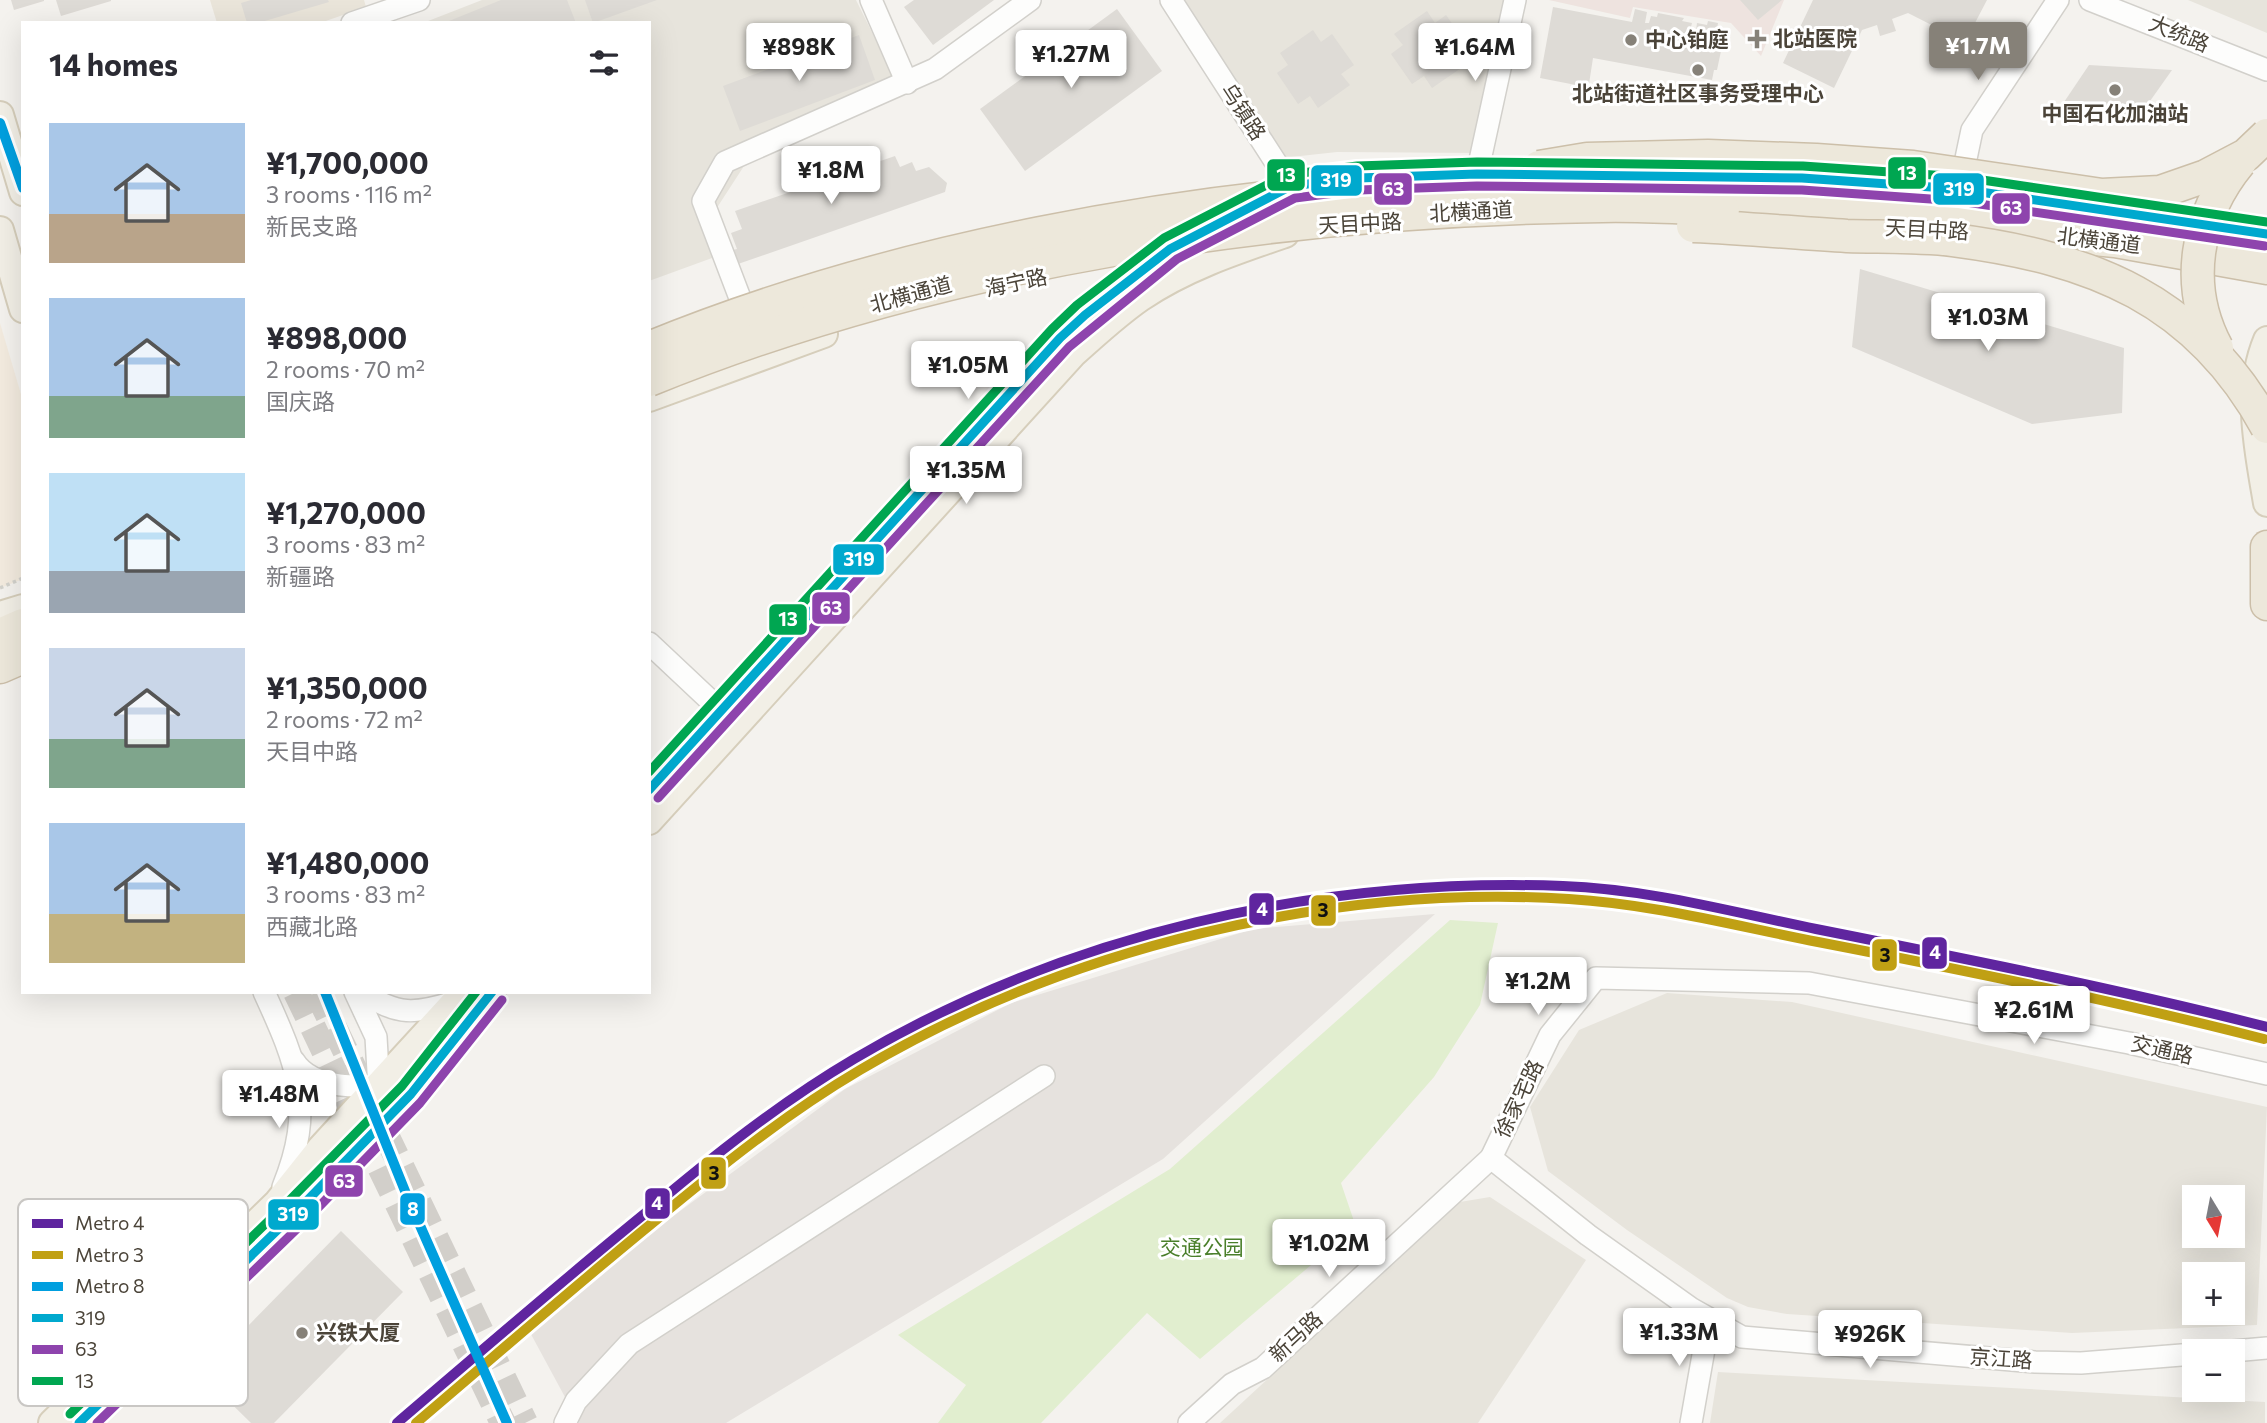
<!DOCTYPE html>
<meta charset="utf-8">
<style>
:root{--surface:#fff;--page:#f2f2f3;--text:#2b2b33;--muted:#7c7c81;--accent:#868178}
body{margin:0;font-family:Commissioner,"Noto Sans SC",sans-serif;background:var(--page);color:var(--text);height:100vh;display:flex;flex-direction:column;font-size:26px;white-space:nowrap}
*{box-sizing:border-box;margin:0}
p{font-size:23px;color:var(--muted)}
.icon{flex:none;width:38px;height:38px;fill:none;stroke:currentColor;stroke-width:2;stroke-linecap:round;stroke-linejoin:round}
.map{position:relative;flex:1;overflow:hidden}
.drawer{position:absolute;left:21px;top:21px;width:630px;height:973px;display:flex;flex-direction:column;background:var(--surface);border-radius:0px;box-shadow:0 7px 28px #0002}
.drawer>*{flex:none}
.needle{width:46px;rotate:170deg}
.fabs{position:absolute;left:2182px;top:1185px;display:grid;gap:14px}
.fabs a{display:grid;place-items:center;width:63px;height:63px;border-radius:0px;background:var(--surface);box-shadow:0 7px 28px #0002;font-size:35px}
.price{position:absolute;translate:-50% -60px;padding:0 16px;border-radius:7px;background:#fff;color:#222;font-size:23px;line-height:46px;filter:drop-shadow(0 2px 4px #0008)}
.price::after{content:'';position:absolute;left:50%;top:42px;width:21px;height:16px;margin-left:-10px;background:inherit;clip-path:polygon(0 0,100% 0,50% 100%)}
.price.on{background:var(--accent);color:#fff}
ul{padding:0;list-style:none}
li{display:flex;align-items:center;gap:21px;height:175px;padding:0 28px}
li span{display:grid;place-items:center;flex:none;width:196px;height:140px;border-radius:0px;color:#555}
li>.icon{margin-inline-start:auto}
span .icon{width:84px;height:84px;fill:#fffc;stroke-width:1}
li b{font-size:30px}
h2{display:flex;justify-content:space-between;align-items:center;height:84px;padding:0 28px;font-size:30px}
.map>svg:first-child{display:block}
.residential{fill:#e7e4dc;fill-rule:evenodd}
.commercial{fill:#f3ebdf}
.industrial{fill:#e6e2de}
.education{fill:#eae5da}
.medical{fill:#eee3df}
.green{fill:#e1eecf}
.building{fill:#dedbd6}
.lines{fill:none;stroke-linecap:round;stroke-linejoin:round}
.major-tunnel{stroke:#d2cfca;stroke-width:26;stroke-dasharray:26 13;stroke-linecap:butt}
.minor-casing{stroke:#d2d0cb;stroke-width:24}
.major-casing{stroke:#d6cebb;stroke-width:30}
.highway-casing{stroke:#ccbfa9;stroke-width:35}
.path{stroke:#d3d2cc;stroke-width:3.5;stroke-dasharray:3.5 3.5;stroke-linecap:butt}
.minor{stroke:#fdfdfc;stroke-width:21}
.major{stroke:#f2efe6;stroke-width:26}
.highway{stroke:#ede8db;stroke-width:32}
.highway-bridge-casing{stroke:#ccbfa9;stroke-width:35;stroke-linecap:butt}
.highway-bridge{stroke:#ede8db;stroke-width:32}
.bus-1-casing{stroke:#fff;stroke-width:14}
.bus-2-casing{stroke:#fff;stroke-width:14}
.bus-3-casing{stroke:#fff;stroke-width:14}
.bus-1{stroke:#00a9ce;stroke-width:9}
.bus-2{stroke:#8e44ad;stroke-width:9}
.bus-3{stroke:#00a651;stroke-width:9}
.metro-1-casing{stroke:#fff;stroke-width:16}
.metro-2-casing{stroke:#fff;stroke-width:16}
.metro-3-casing{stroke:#fff;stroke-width:16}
.metro-1{stroke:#5f259f;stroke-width:10}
.metro-2{stroke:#c0a014;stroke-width:10}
.metro-3{stroke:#009fdf;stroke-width:10}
.poi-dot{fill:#868178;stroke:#fff;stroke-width:2.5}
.labels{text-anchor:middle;stroke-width:6;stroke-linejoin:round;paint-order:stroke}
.street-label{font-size:21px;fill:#4b4439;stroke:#fff}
.poi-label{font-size:21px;font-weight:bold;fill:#4b4439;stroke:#fff;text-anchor:start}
.park-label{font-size:21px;fill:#4a7f2a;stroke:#fff}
.key{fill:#fff;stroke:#c9c7c4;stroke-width:2}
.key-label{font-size:19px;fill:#4b4439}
.line-badge{stroke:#fff;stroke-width:2.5}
.badge-label{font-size:19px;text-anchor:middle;font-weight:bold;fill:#fff}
.pale-badge-label{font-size:19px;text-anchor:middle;font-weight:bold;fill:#111}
</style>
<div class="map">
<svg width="2267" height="1423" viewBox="0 0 2267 1423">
<rect width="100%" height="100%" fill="#f4f2ee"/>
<g class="residential">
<polygon points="482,0 856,0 903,95 744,166 709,220 723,254 649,281 649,23 423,23"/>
<polygon points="1183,0 1507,0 1481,153 1337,152 1282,158"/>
<polygon points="2188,0 2267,0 2267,33"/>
<path d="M1667 993 1792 1002 2267 1107 2257 1325 2072 1333 1787 1314 1748 1307 1727 1298 1627 1230 1548 1171 1530 1107 1579 1030ZM2194 1197H2233V1236H2194ZM2233 1274V1312H2194V1274Z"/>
<polygon points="1490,1197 1586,1260 1478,1423 1220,1423 1460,1202"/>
<polygon points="1718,1372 2265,1402 2265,1423 1710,1423"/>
</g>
<polygon class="commercial" points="0,323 23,401 23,579 0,588"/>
<polygon class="industrial" points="1435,914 1163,1159 726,1423 579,1423 526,1325 845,1089 1011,1003 1253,929"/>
<polygon class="education" points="210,0 364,0 366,7 320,23 217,23"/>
<polygon class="medical" points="1549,0 1784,0 1761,56 1731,23 1633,7 1630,18"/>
<polygon class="green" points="1450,920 1498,923 1480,1005 1434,1077 1341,1183 1356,1227 1200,1359 1147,1313 1041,1423 938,1423 966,1385 898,1335 1170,1169"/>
<g class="building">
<polygon points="11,0 44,0 44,1 14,10"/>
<polygon points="56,0 111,0 111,1 61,16"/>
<polygon points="251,0 328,0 329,2 258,23 247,23 241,3"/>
<polygon points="501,0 567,0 576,23 444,23"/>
<polygon points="585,0 657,0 593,23"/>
<polygon points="914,0 994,0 933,45 904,7"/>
<polygon points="1740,0 1782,0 1758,20"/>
<polygon points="1813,0 1987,0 1965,42 1908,13 1892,19 1896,31 1880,36 1877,25 1862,30 1834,88 1783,63"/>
<polygon points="1553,7 1632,22 1635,9 1647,12 1645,23 1649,23 1651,16 1657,17 1658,13 1684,18 1682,21 1692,23 1690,31 1696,31 1697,23 1707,25 1708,21 1718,23 1713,49 1721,51 1717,70 1714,70 1712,80 1593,58 1589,84 1581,83 1581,86 1540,78"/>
<polygon points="1117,9 1162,71 1025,171 980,109"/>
<polygon points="1427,11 1435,23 1446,15 1468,46 1456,54 1464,66 1432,88 1424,76 1412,84 1391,54 1403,45 1394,34"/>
<polygon points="1313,30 1321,42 1332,34 1354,65 1341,74 1350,85 1318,108 1310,96 1298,104 1277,73 1288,65 1280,53"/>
<polygon points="859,35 875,80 740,131 723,86"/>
<polygon points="2089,65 2172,70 2138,118 2058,111"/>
<polygon points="895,156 900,167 912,162 916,171 929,167 947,183 945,192 738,264 733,250 737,249 731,233 742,229 735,211"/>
<polygon points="1860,269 2124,348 2122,413 2032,424 1852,347"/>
<polygon points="341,1231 403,1292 274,1423 251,1423 201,1374"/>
</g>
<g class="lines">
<g class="major-tunnel">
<polyline points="296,992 503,1423"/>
<polyline points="317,992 525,1423"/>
</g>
<g class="minor-casing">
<g id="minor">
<polyline points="871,0 907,83"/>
<polyline points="1171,0 1291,186 1301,205"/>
<polyline points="2090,0 2267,70"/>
<polyline points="352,23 419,0"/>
<polyline points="1477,174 1515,0"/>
<polyline points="1960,187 1972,130 2058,0"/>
<polyline points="743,306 703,201 725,162 935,69 1030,0"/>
<polyline points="649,643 732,721"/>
<path d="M264 992C298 1066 315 1108 283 1187"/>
<polyline points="355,992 376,1037 381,1124"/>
<path d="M362 992C397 1016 416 1014 454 1002"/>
<path d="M294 1061C316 1097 384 1084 421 1083"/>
<polyline points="2233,1351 2267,1348"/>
<polyline points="2194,1354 2081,1363 2035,1362 1742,1337 1692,1309 1588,1235 1491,1158 1550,1035 1596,978 1809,983 2129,1043 2267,1074"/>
<polyline points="565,1423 576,1401 629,1344 1044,1076"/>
<polyline points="1189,1423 1232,1384 1263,1368 1491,1158"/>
<polyline points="1691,1423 1709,1321"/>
</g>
</g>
<g class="major-casing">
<g id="major">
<polyline points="0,115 23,192"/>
<polyline points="0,230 23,309"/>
<path d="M2267 340C2245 393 2258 449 2267 503"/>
<polyline points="649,398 824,334"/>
<polyline points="0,615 23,608"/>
<path d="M649 790 1060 338C1098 302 1141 265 1187 240"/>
<path d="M649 821 1073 354C1095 334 1117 314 1140 298 1184 268 1235 251 1285 234"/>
<polyline points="52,1423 277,1203 320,1149 464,992"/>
<polyline points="79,1423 297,1211 411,1094 492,992"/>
</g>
</g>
<g class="highway-casing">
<g id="highway">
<polyline points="1725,185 2007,203 2267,245"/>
<polyline points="1723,209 1841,215 2115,241 2267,268"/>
<polyline points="2267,547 2267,604"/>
<polyline points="0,635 23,625"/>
<polyline points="0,667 23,657"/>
</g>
</g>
<polyline class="path" points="0,588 23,578"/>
<use href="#minor" class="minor"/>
<use href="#major" class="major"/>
<use href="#highway" class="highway"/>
<g class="highway-bridge-casing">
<g id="highway-bridge">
<polyline points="1539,167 1587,159 1708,156 1816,160 1913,167 2102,195 2160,192 2206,176 2246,155 2267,135"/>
<path d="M1693 226C1745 228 1796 233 1847 236 1882 237 1919 236 1953 240 2092 258 2197 299 2267 427"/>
<path d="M649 348C894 248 1181 197 1444 183 1537 178 1631 182 1725 185"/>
<path d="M2217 348C2183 285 2196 215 2240 162"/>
<path d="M649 380C947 259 1282 210 1602 206 1642 205 1683 208 1723 209"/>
</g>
</g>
<use href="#highway-bridge" class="highway-bridge"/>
<g class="bus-1-casing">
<g id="bus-1">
<polyline points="649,790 1060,338 1085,315 1170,249 1291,186 1358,178 1477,174 1802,178 1960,189 2267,234"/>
<polyline points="79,1423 297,1211 411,1094 492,992"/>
</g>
</g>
<g class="bus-2-casing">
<g id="bus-2">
<polyline points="658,798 1069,347 1177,259 1295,198 1359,190 1477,186 1802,190 1959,201 2265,246"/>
<polyline points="97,1423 306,1220 420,1103 502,1000"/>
</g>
</g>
<g class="bus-3-casing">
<g id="bus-3">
<polyline points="649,772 1052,329 1077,305 1164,238 1286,175 1357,166 1477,162 1803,166 1962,177 2267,222"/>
<polyline points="70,1414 288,1202 402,1086 476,992"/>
</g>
</g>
<use href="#bus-1" class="bus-1"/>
<use href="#bus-2" class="bus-2"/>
<use href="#bus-3" class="bus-3"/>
<g class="metro-1-casing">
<path id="metro-1" d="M397 1423C480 1352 563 1280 648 1211 713 1156 781 1102 854 1059 1066 934 1317 877 1563 886 1648 889 1732 912 1816 929 1967 959 2118 989 2267 1027"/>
</g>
<g class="metro-2-casing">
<path id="metro-2" d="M416 1423C496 1355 575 1286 656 1220 721 1166 787 1113 860 1070 1066 948 1329 884 1569 899 1653 904 1736 926 1818 942 1968 971 2116 1001 2264 1039"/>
</g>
<g class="metro-3-casing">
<g id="metro-3">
<polyline points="0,123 23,188"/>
<polyline points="325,992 407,1196 507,1423"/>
</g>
</g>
<use href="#metro-1" class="metro-1"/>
<use href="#metro-2" class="metro-2"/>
<use href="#metro-3" class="metro-3"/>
</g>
<g class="poi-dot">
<path d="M1753.5 28.5h7v7h7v7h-7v7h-7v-7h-7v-7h7z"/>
<circle cx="1631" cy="40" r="7"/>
<circle cx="1698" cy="70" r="7"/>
<circle cx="2115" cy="90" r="7"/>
<circle cx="302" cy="1333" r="7"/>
</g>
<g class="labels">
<g class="street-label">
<text transform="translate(2179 34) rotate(22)" y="7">大统路</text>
<text transform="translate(1243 112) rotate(57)" y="7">乌镇路</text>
<text transform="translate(1471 212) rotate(-3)" y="7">北横通道</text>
<text transform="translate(1360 224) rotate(-3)" y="7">天目中路</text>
<text transform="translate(1927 230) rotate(3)" y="7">天目中路</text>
<text transform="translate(2099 241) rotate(7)" y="7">北横通道</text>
<text transform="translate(1016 283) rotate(-12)" y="7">海宁路</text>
<text transform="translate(911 295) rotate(-15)" y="7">北横通道</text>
<text transform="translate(2162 1050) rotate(13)" y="7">交通路</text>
<text transform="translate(1519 1099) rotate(-64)" y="7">徐家宅路</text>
<text transform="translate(1296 1337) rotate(-43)" y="7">新马路</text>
<text transform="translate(2001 1359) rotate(4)" y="7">京江路</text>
</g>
<g class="poi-label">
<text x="1773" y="46">北站医院</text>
<text x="1645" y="47">中心铂庭</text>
<text x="1698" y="101" text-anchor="middle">北站街道社区事务受理中心</text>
<text x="2115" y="121" text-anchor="middle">中国石化加油站</text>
<text x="316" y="1340">兴铁大厦</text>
</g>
<g class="park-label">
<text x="1202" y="1255">交通公园</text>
</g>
</g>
<rect x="18" y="1199" width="230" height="207" rx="10" class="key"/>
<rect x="32" y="1219" width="31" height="9" fill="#5f259f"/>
<rect x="32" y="1251" width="31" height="8" fill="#c0a014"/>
<rect x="32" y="1282" width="31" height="9" fill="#009fdf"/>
<rect x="32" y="1314" width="31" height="8" fill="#00a9ce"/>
<rect x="32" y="1345" width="31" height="9" fill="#8e44ad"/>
<rect x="32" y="1377" width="31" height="8" fill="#00a651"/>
<g class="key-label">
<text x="75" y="1230">Metro 4</text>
<text x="75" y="1262">Metro 3</text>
<text x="75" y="1293">Metro 8</text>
<text x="75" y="1325">319</text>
<text x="75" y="1356">63</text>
<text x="75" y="1388">13</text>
</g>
<g class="line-badge">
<rect x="1887" y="156" width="40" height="34" rx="7" fill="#00a651"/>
<rect x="1266" y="158" width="40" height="34" rx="7" fill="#00a651"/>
<rect x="1310" y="164" width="53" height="33" rx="7" fill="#00a9ce"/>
<rect x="1373" y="172" width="40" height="34" rx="7" fill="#8e44ad"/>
<rect x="1932" y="172" width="53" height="34" rx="7" fill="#00a9ce"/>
<rect x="1991" y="192" width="40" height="33" rx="7" fill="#8e44ad"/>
<rect x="832" y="543" width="53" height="33" rx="7" fill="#00a9ce"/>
<rect x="811" y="591" width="40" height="34" rx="7" fill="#8e44ad"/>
<rect x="768" y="603" width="40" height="33" rx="7" fill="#00a651"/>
<rect x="1248" y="892" width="27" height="34" rx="7" fill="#5f259f"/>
<rect x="1310" y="894" width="27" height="33" rx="7" fill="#c0a014"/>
<rect x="1921" y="936" width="27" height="34" rx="7" fill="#5f259f"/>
<rect x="1871" y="938" width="27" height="34" rx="7" fill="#c0a014"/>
<rect x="700" y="1156" width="27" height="34" rx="7" fill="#c0a014"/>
<rect x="324" y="1164" width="40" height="34" rx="7" fill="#8e44ad"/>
<rect x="644" y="1187" width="27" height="33" rx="7" fill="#5f259f"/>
<rect x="399" y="1192" width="27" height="34" rx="7" fill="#009fdf"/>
<rect x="267" y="1198" width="53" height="33" rx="7" fill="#00a9ce"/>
</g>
<g class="badge-label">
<text x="1907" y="180">13</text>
<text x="1286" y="182">13</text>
<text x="1336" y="187">319</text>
<text x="1393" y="196">63</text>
<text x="1959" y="196">319</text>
<text x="2011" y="215">63</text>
<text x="859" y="566">319</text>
<text x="831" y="615">63</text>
<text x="788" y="626">13</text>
<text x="1262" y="916">4</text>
<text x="1935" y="959">4</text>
<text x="344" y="1188">63</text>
<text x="657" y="1210">4</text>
<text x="413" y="1216">8</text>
<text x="293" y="1221">319</text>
</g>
<g class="pale-badge-label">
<text x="1323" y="917">3</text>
<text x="1885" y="962">3</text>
<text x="714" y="1180">3</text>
</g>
</svg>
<div class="fabs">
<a><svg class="needle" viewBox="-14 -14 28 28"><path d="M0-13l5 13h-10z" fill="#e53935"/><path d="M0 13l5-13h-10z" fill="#7c7c81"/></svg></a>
<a>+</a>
<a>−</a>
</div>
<b class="price on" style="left:1978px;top:82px">¥1.7M</b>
<b class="price" style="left:799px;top:83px">¥898K</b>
<b class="price" style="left:1475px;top:83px">¥1.64M</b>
<b class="price" style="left:1071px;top:90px">¥1.27M</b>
<b class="price" style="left:831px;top:206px">¥1.8M</b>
<b class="price" style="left:1988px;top:353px">¥1.03M</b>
<b class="price" style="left:968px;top:401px">¥1.05M</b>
<b class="price" style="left:966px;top:506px">¥1.35M</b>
<b class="price" style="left:1538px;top:1017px">¥1.2M</b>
<b class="price" style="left:2034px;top:1046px">¥2.61M</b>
<b class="price" style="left:279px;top:1130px">¥1.48M</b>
<b class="price" style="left:1329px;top:1279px">¥1.02M</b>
<b class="price" style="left:1679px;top:1368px">¥1.33M</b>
<b class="price" style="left:1870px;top:1370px">¥926K</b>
<section class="drawer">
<h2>14 homes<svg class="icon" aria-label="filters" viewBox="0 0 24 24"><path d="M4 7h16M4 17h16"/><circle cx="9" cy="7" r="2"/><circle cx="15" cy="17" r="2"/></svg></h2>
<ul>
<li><span style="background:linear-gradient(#a9c7e8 65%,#b9a48a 0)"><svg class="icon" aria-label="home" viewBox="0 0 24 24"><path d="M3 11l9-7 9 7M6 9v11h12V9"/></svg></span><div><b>¥1,700,000</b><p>3 rooms · 116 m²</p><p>新民支路</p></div></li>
<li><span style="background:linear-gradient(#a9c7e8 70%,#7fa58c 0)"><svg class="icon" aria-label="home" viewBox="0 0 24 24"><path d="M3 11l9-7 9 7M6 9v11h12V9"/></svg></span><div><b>¥898,000</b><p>2 rooms · 70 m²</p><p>国庆路</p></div></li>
<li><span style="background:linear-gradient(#bfe0f5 70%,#9aa5b1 0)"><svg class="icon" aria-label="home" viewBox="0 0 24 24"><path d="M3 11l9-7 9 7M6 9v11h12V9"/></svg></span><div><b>¥1,270,000</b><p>3 rooms · 83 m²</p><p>新疆路</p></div></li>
<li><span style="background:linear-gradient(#c9d6e8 65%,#7fa58c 0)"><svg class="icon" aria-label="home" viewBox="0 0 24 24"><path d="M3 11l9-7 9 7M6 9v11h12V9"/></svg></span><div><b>¥1,350,000</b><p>2 rooms · 72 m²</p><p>天目中路</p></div></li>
<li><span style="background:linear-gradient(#a9c7e8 65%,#c2b280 0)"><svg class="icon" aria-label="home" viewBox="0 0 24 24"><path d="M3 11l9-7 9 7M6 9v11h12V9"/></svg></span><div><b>¥1,480,000</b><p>3 rooms · 83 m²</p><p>西藏北路</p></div></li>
</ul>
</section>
</div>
